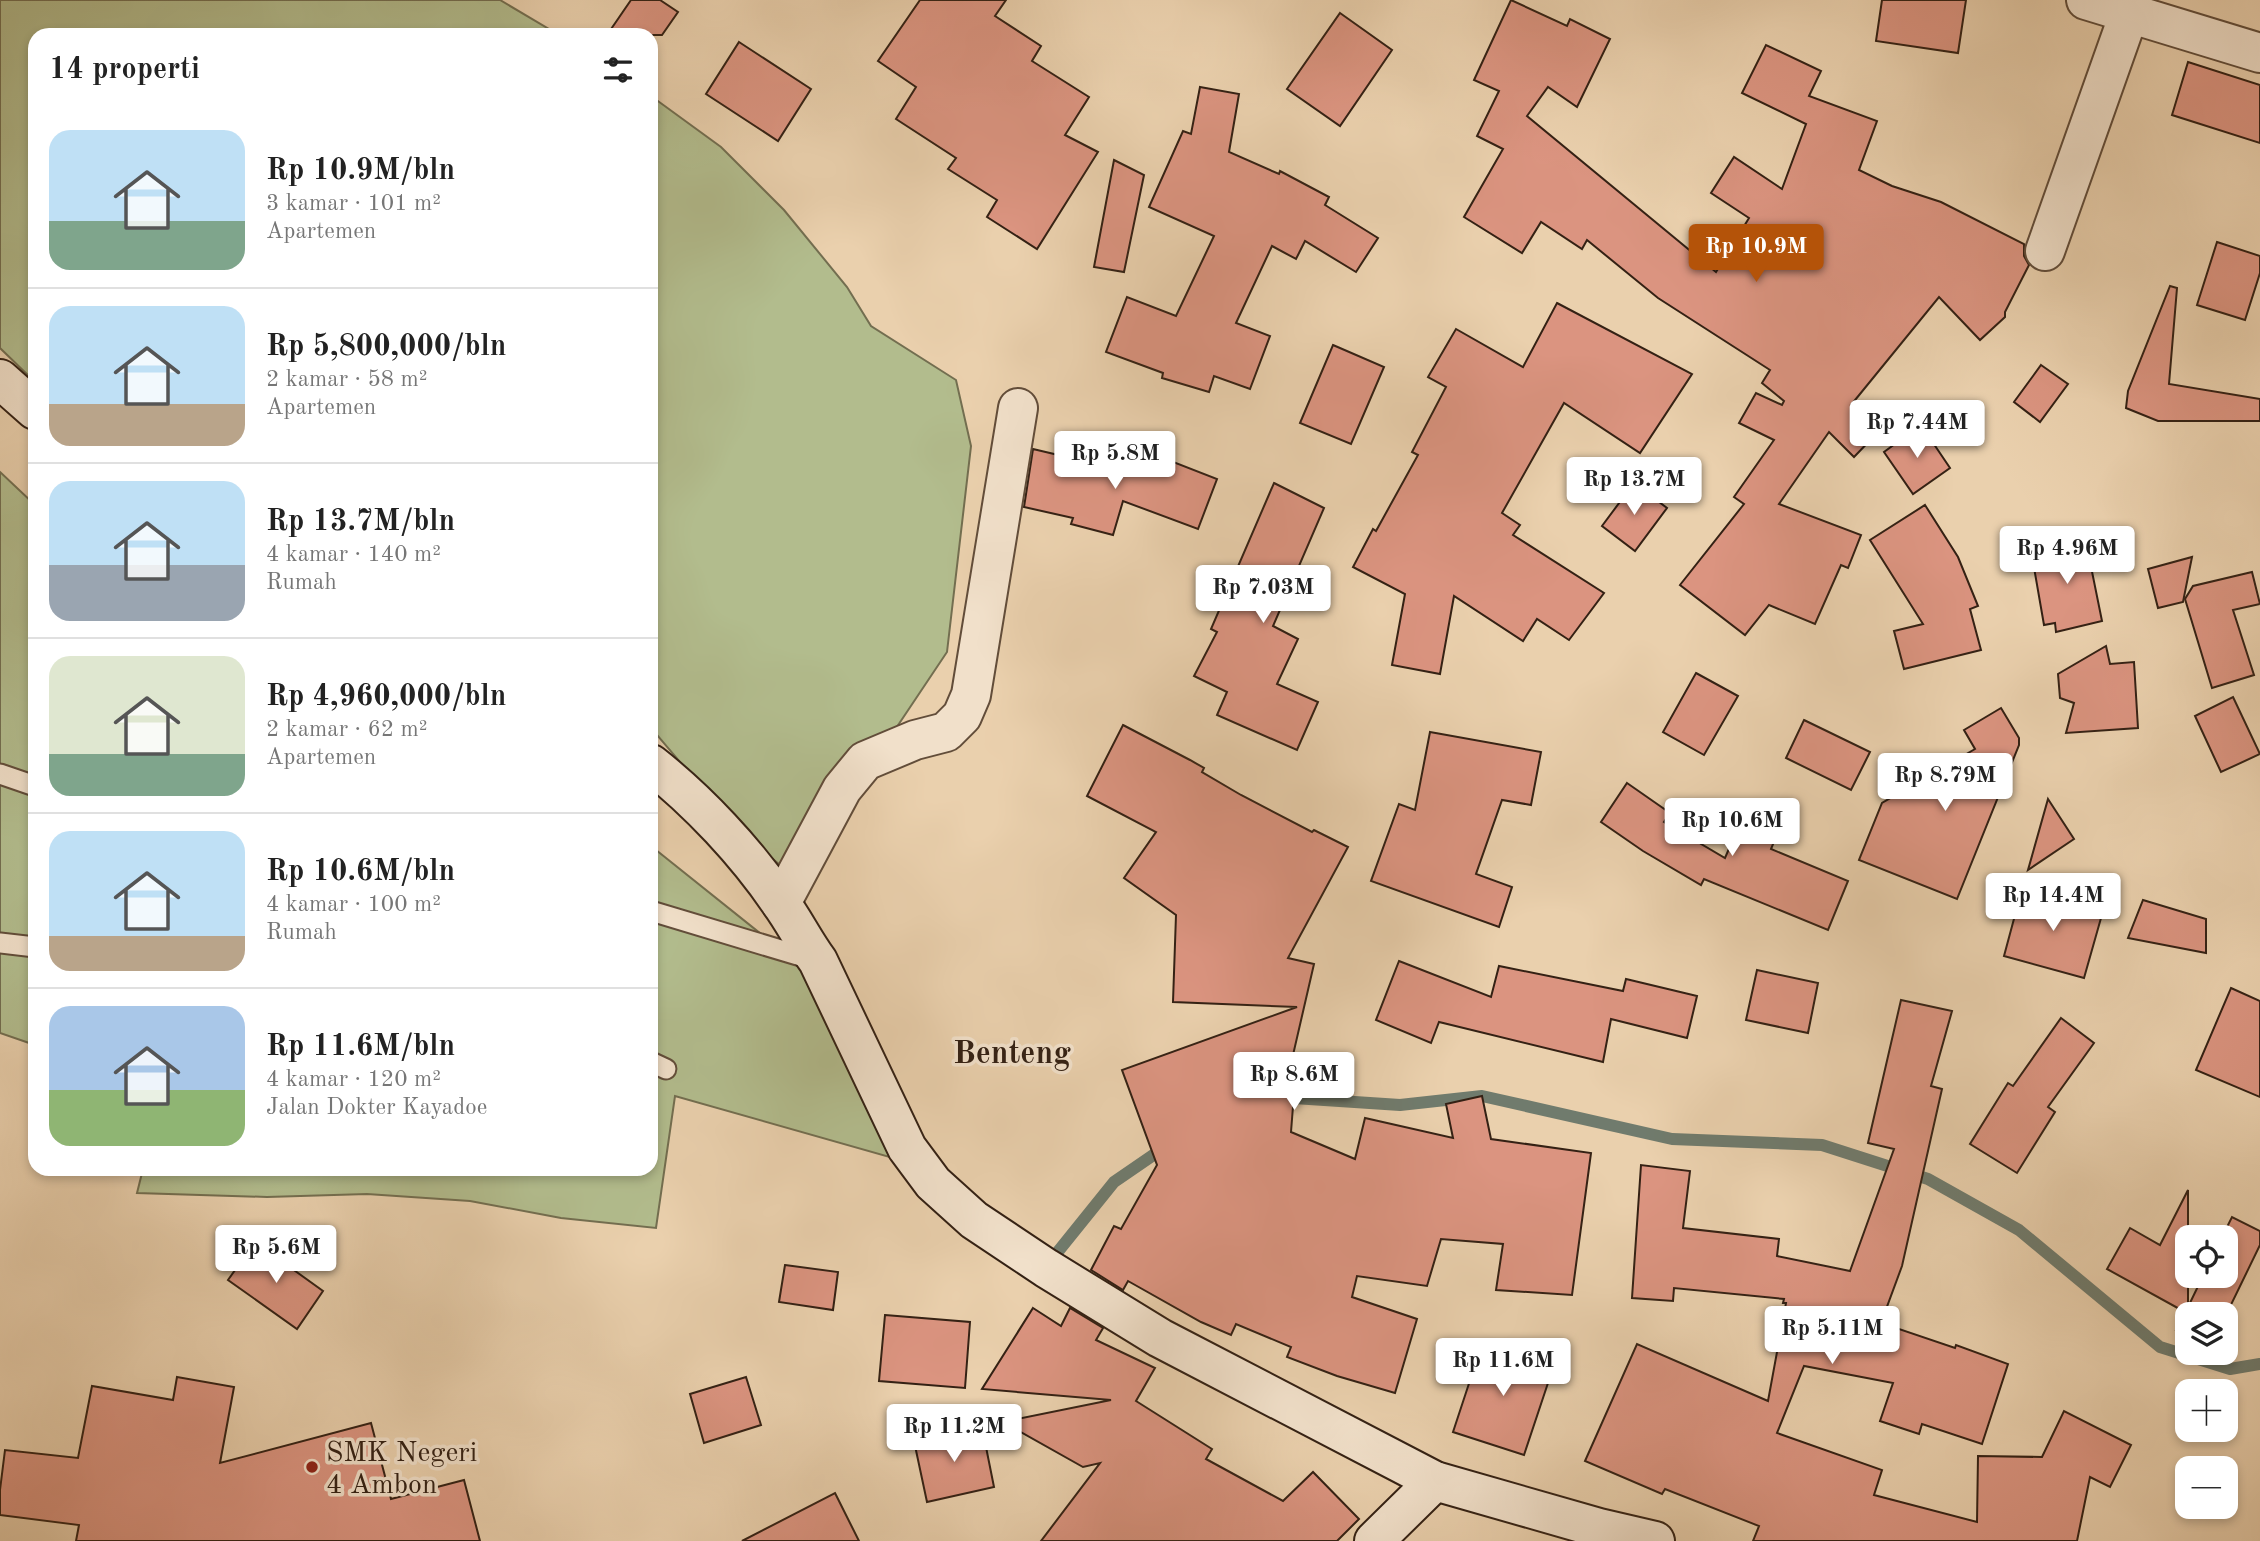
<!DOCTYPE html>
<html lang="id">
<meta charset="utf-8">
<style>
:root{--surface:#fff;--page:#f6f6f6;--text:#222;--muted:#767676;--line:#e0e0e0;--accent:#b45309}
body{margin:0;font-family:"Old Standard TT",serif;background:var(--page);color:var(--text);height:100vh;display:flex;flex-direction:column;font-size:26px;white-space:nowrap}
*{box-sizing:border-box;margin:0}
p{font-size:23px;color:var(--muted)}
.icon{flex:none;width:38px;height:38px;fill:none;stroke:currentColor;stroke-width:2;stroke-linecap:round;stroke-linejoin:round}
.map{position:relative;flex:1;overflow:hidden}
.details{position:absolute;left:28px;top:28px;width:630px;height:1148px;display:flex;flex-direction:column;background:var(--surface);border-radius:21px;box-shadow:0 4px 10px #0003}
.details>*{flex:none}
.buttons{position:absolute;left:2175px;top:1225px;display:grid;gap:14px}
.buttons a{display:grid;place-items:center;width:63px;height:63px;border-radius:14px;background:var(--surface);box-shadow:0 4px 10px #0003;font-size:35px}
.price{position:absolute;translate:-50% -60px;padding:0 16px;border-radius:7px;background:#fff;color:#222;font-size:23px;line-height:46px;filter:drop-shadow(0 2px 4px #0008)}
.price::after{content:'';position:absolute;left:50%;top:42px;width:21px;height:16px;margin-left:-10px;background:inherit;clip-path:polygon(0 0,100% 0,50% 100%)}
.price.selected{background:var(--accent);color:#fff}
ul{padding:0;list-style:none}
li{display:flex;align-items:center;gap:21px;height:175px;padding:0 21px}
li+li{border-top:2px solid var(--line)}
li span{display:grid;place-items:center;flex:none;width:196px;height:140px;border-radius:21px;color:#555}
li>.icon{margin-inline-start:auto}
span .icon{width:84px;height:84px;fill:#fffc;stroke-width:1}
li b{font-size:30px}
h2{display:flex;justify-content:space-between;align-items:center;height:84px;padding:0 21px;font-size:30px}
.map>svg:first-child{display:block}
.green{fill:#b2bc8d;stroke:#736e50;stroke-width:2}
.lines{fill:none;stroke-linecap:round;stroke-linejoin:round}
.stream{stroke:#707b6d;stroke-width:12}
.building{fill:#db9480;stroke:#342114;stroke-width:2}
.lane-casing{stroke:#624d3a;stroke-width:23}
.street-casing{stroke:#624d3a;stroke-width:42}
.secondary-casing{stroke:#342114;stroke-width:42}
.lane{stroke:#f1e0ca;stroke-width:19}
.street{stroke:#f1e0ca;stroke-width:38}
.secondary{stroke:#f1e0ca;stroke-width:38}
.poi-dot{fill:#8f2418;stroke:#f1e0ca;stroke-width:2.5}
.labels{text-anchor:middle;stroke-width:7;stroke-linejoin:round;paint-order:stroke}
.poi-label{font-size:28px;fill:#342114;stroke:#f1e0ca;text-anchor:start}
.quarter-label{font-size:32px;font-weight:bold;fill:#342114;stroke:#f1e0ca}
</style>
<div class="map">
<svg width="2260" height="1541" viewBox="0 0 2260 1541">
<rect width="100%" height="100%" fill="#ead0ad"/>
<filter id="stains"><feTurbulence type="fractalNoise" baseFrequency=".00286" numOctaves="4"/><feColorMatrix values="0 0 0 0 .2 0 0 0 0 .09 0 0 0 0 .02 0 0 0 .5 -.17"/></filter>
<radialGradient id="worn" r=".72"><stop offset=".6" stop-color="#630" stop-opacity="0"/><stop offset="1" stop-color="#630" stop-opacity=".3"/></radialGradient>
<g class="green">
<polygon points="0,0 500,0 559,35 35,35 35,382 0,348"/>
<polygon points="651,96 721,147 784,210 847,287 871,326 956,380 971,446 947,652 848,800 803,884 738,830 651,728"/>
<polygon points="0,472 35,505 35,1045 0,1033"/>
<polygon points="651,846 806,970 900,1160 675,1096 656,1228 561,1218 470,1201 367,1194 267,1197 137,1193 143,1169 651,1169"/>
</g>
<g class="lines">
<g class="stream">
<polyline points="1279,1103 1294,1098 1400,1105 1482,1096 1672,1139 1822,1145 1928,1179 2019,1230 2160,1347 2230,1369 2260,1364"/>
<polyline points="1052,1259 1114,1182 1165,1147"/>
</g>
</g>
<g class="building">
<polygon points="631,0 660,0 678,12 662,35 607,35"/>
<polygon points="920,0 1006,0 995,16 1041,46 1032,61 1089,97 1065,135 1098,152 1037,249 987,217 997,200 948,169 956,158 896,119 916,87 878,61"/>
<polygon points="1511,0 1567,26 1570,19 1610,39 1577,107 1548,87 1527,116 1716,272 1749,218 1711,193 1734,157 1782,189 1806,124 1742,93 1766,45 1821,71 1809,96 1877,121 1859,170 1892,186 1941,202 2024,244 2024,256 2029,265 2005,312 2005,317 1980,340 1939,297 1851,405 1879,431 1854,457 1829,432 1779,504 1861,535 1848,568 1841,565 1815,624 1769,605 1745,635 1680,585 1744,504 1734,497 1774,440 1739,423 1756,393 1782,405 1784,401 1762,383 1770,370 1658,298 1587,240 1582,249 1541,222 1522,253 1464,217 1503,149 1477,136 1499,91 1474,80"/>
<polygon points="1882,0 1966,0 1958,53 1876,41"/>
<polygon points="1340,13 1392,50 1340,126 1287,89"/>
<polygon points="739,42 811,89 778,141 706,94"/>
<polygon points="2188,62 2260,85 2260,143 2172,115"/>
<polygon points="1200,87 1239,94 1229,152 1279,174 1280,171 1329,197 1325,205 1378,238 1356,272 1305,241 1296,259 1272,246 1236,323 1270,336 1250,389 1214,376 1209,392 1162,378 1163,373 1106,352 1127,297 1176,316 1214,236 1149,207 1183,131 1191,134"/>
<polygon points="1114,160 1144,175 1124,272 1094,267"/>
<polygon points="2217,242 2260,256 2260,273 2245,320 2197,305"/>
<polygon points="2170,286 2177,288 2169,384 2260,399 2260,421 2158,421 2126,408 2128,391"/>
<polygon points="1557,303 1692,374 1640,453 1564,403 1502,513 1520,525 1513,535 1604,593 1569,640 1537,619 1523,641 1454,596 1440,674 1392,665 1405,594 1353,567 1373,529 1376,531 1418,455 1412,452 1446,387 1428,377 1456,329 1523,367"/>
<polygon points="1333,345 1384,367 1351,444 1300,423"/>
<polygon points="2041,365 2068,384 2040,422 2014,402"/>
<polygon points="1921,425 1950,468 1913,494 1884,452"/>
<polygon points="1033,449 1088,462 1089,458 1151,475 1158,456 1217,479 1198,529 1123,501 1113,535 1071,524 1073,518 1024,507"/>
<polygon points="1274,483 1324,508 1273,626 1298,639 1277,684 1318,702 1297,750 1217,715 1227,692 1194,676 1217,632 1211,629"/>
<polygon points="1634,483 1667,508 1635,551 1602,526"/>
<polygon points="1925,505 1958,557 1978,606 1970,609 1981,650 1904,669 1894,631 1923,624 1870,540"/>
<polygon points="2085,537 2102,621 2056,632 2055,623 2044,625 2032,556"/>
<polygon points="2192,557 2183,602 2158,608 2148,569"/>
<polygon points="2252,572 2260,604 2233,610 2254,675 2212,688 2185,599 2193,586"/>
<polygon points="2106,646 2110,664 2134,662 2138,728 2066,733 2074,703 2060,698 2058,674"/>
<polygon points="1696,673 1738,696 1704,755 1663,732"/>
<polygon points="2233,697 2260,754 2221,772 2195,716"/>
<polygon points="2001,708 2019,738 2019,745 1957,899 1859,860 1882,803 1975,749 1964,730"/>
<polygon points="1804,720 1870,752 1851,790 1786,758"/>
<polygon points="1123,725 1190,760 1204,768 1202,772 1241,795 1312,832 1314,830 1348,847 1288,958 1314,964 1290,1068 1296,1068 1291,1132 1355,1159 1365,1118 1453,1138 1446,1104 1482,1096 1491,1139 1591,1153 1572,1295 1496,1290 1503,1244 1441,1239 1427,1286 1357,1276 1352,1297 1417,1319 1395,1393 1337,1376 1287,1357 1291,1347 1236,1324 1231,1335 1201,1322 1128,1281 1123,1290 1091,1270 1114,1226 1121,1229 1157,1165 1122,1070 1297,1007 1173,1002 1176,915 1124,878 1156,832 1087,796"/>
<polygon points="1430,732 1541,752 1531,805 1502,800 1476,874 1512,887 1499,927 1371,881 1399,804 1415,810"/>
<polygon points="1627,783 1670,813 1664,822 1725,858 1750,800 1785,815 1771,849 1848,881 1828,930 1704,879 1701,885 1643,851 1601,822"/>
<polygon points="2048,799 2074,839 2028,870"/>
<polygon points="2022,889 2103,911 2084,978 2004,956"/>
<polygon points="2143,900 2206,919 2206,953 2128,938"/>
<polygon points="1399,961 1491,997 1499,966 1623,991 1626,979 1697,996 1687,1038 1611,1019 1603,1062 1439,1022 1431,1043 1376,1020"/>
<polygon points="1757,970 1818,983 1808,1033 1746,1020"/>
<polygon points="2231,988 2260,1001 2260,1097 2196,1070"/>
<polygon points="1901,1000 1952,1011 1931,1086 1942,1089 1902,1266 1881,1323 1955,1348 1956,1345 2008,1364 1982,1444 1922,1424 1919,1434 1880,1421 1893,1383 1804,1366 1777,1433 1882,1470 1874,1495 1977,1522 1978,1456 2042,1457 2064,1411 2131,1445 2110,1487 2090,1477 2077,1541 1753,1541 1759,1526 1665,1489 1662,1494 1585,1461 1637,1344 1768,1401 1786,1303 1783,1303 1784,1299 1674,1288 1673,1301 1632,1298 1641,1165 1690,1171 1683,1228 1779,1239 1777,1256 1850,1271 1894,1149 1868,1143"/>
<polygon points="2061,1018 2094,1043 2048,1107 2055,1112 2017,1173 1970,1144 2008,1083 2013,1086"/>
<polygon points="2188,1190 2188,1307 2203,1276 2226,1276 2226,1237 2222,1237 2232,1217 2260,1231 2260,1245 2226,1315 2188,1314 2188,1336 2176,1330 2185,1312 2107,1269 2130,1228 2160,1245"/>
<polygon points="255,1242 323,1291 297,1329 228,1280"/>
<polygon points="785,1265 838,1272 833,1310 779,1302"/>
<polygon points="1033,1308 1061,1326 1070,1308 1103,1328 1096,1340 1155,1368 1136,1401 1212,1449 1206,1459 1283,1501 1313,1472 1359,1519 1337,1541 1041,1541 1100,1463 1083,1467 1003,1422 1111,1400 982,1389"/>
<polygon points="885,1315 970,1322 965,1388 879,1381"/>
<polygon points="1483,1341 1554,1365 1524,1455 1453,1432"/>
<polygon points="177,1377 234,1387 220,1463 371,1423 391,1499 464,1480 480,1541 76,1541 79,1525 0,1515 0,1490 5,1450 78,1458 92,1386 173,1400"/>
<polygon points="746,1377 761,1425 704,1443 690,1394"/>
<polygon points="982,1427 994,1487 927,1502 914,1441"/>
<polygon points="835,1493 859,1541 742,1541"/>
</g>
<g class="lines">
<g class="lane-casing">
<g id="lane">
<polyline points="0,774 35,786"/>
<polyline points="651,911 814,960"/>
<polyline points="0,943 35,947"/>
<polyline points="651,1062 666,1069"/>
</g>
</g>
<g class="street-casing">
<g id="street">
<polyline points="2086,0 2260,53"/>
<polyline points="2045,251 2129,14"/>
<polyline points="781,903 842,789 865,761 915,740 946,732 962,716 971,695 1018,408"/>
</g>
</g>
<g class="secondary-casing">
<g id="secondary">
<polyline points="0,379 35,410"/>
<path d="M651 764C698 801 746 852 780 902 794 921 804 942 818 961L907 1148 933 1183 974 1220 1046 1268 1160 1338 1435 1481 1599 1528 1655 1541"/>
<polyline points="1374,1541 1435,1481"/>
</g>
</g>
<use href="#lane" class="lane"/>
<use href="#street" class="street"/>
<use href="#secondary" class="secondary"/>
</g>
<circle class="poi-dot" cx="312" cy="1467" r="7"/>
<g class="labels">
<g class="poi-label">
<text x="326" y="1461">SMK Negeri<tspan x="326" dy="32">4 Ambon</tspan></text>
</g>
<g class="quarter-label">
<text x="1012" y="1063">Benteng</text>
</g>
</g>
<rect width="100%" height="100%" filter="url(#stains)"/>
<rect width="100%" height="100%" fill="url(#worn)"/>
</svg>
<div class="buttons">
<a><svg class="icon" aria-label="locate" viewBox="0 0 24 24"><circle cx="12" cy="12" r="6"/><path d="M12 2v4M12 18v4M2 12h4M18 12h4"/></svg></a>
<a><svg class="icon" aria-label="layers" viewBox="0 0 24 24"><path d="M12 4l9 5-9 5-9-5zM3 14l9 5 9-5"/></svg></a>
<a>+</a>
<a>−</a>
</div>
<b class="price selected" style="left:1756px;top:284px">Rp 10.9M</b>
<b class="price" style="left:1917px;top:460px">Rp 7.44M</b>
<b class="price" style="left:1115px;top:491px">Rp 5.8M</b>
<b class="price" style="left:1634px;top:517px">Rp 13.7M</b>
<b class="price" style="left:2067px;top:586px">Rp 4.96M</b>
<b class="price" style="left:1263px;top:625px">Rp 7.03M</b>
<b class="price" style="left:1945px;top:813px">Rp 8.79M</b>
<b class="price" style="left:1732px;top:858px">Rp 10.6M</b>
<b class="price" style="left:2053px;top:933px">Rp 14.4M</b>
<b class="price" style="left:1294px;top:1112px">Rp 8.6M</b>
<b class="price" style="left:276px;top:1285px">Rp 5.6M</b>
<b class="price" style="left:1832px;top:1366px">Rp 5.11M</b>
<b class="price" style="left:1503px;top:1398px">Rp 11.6M</b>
<b class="price" style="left:954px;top:1464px">Rp 11.2M</b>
<section class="details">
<h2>14 properti<svg class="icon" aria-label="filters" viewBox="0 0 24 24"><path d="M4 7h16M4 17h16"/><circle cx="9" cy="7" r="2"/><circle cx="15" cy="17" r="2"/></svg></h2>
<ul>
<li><span style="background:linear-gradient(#bfe0f5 65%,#7fa58c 0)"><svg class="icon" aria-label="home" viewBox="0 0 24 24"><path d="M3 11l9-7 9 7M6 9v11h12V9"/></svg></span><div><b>Rp 10.9M/bln</b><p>3 kamar · 101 m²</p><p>Apartemen</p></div></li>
<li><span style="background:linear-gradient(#bfe0f5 70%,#b9a48a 0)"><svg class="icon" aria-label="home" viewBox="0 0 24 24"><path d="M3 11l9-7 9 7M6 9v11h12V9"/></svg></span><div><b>Rp 5,800,000/bln</b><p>2 kamar · 58 m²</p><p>Apartemen</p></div></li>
<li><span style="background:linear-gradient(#bfe0f5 60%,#9aa5b1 0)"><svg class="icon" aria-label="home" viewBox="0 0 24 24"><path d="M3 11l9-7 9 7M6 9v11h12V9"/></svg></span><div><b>Rp 13.7M/bln</b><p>4 kamar · 140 m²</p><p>Rumah</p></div></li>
<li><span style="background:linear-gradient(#dfe7d0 70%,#7fa58c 0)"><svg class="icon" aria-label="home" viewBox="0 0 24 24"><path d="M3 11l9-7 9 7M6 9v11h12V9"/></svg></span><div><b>Rp 4,960,000/bln</b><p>2 kamar · 62 m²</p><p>Apartemen</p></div></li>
<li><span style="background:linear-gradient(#bfe0f5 75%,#b9a48a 0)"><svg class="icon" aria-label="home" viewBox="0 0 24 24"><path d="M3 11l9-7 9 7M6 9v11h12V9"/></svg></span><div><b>Rp 10.6M/bln</b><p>4 kamar · 100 m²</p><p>Rumah</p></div></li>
<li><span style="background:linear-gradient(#a9c7e8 60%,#8fb573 0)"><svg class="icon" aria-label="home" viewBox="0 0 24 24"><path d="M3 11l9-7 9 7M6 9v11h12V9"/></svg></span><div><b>Rp 11.6M/bln</b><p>4 kamar · 120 m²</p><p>Jalan Dokter Kayadoe</p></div></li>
</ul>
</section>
</div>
